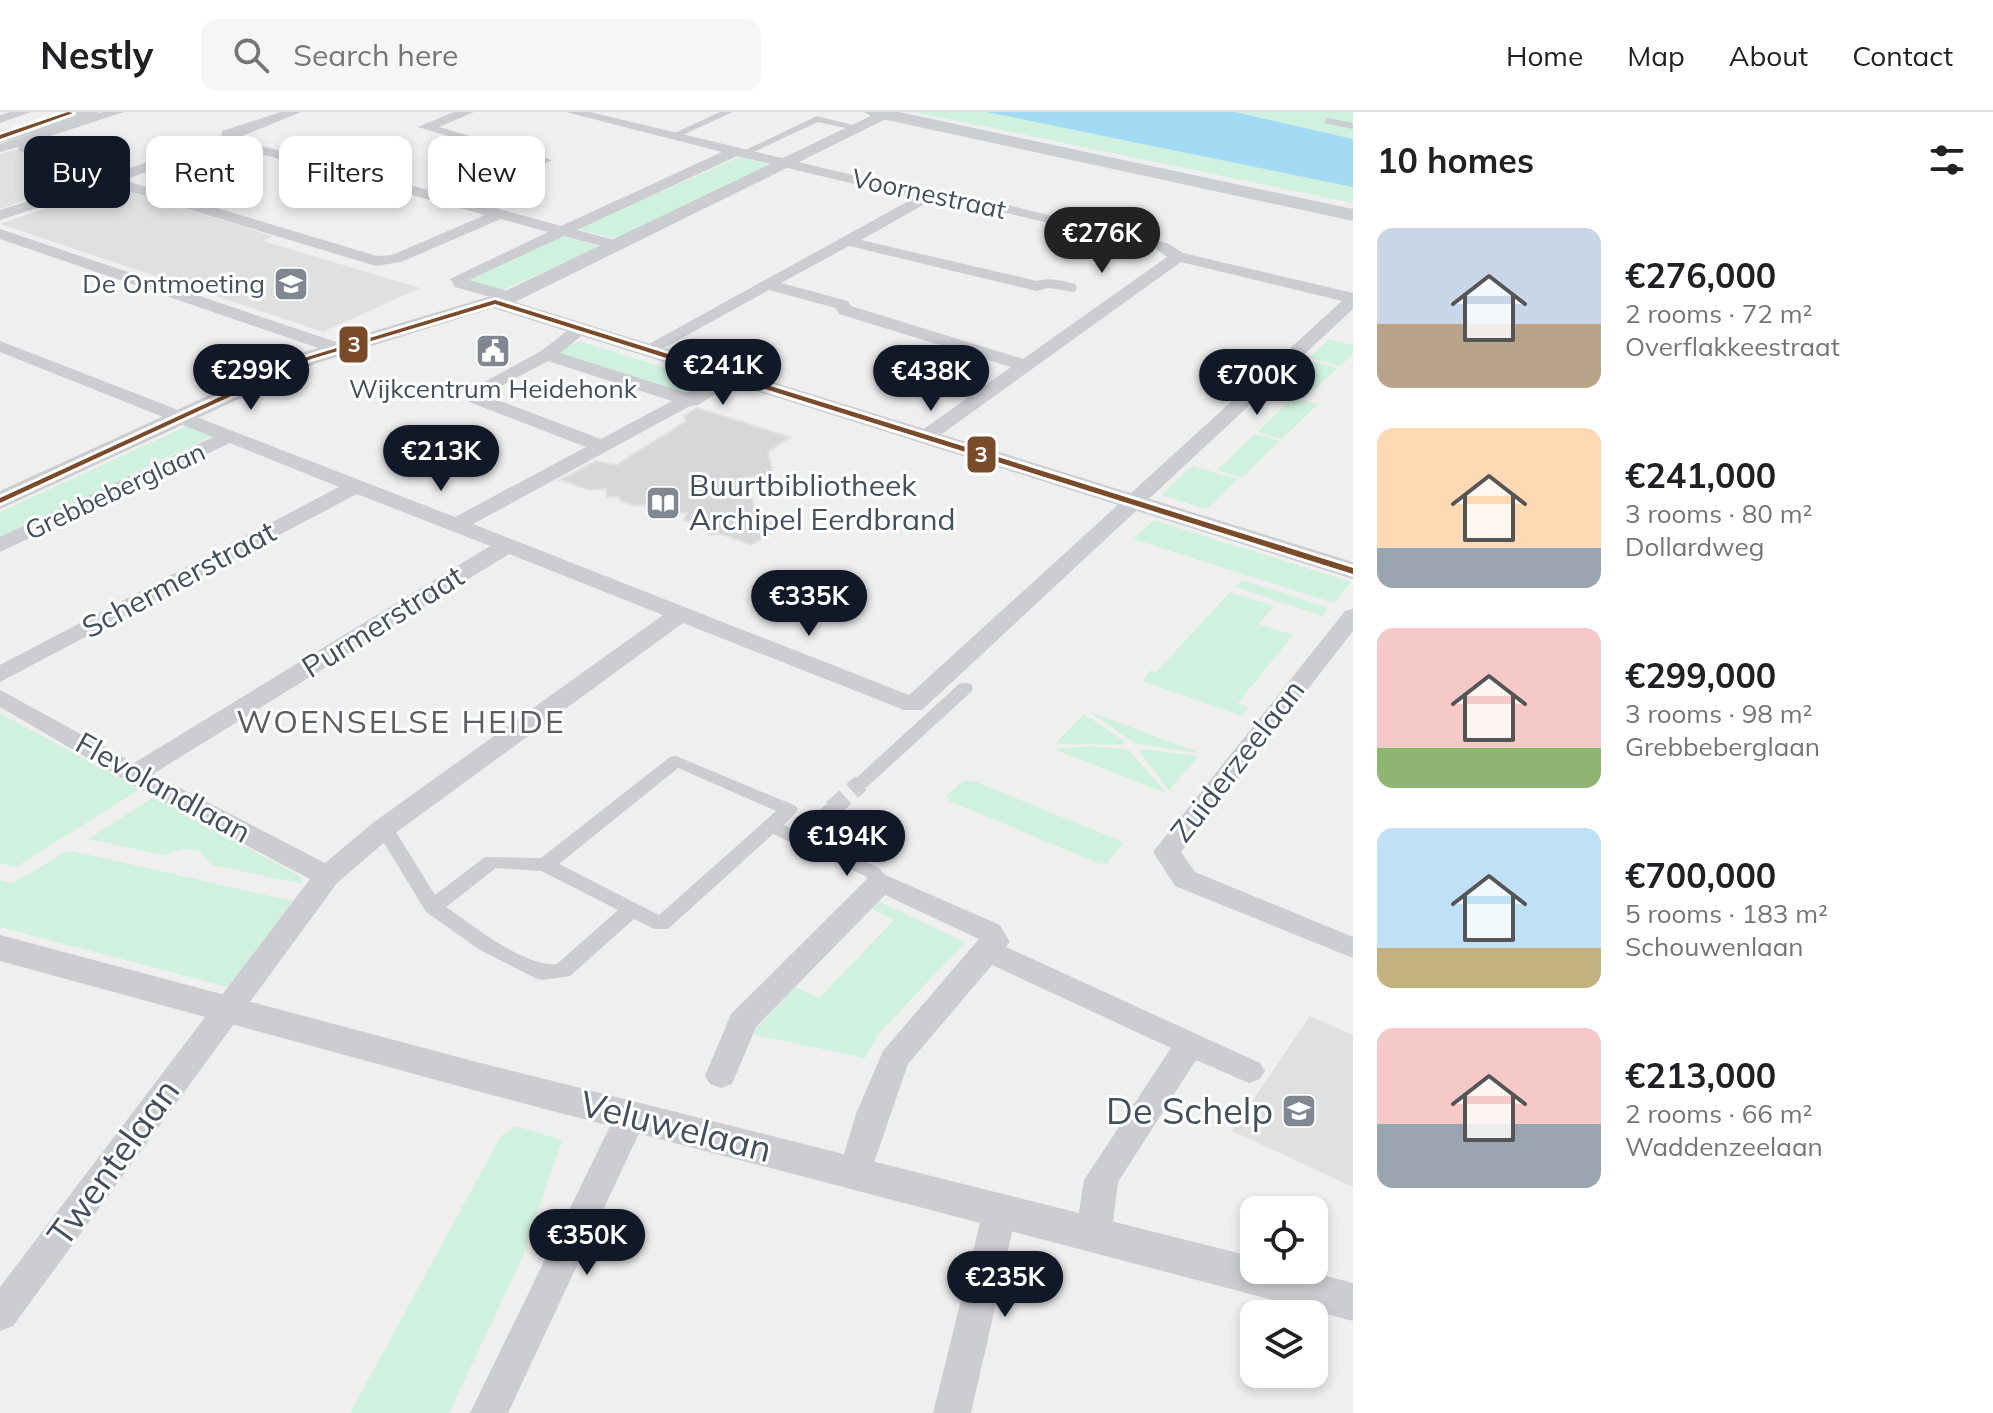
<!DOCTYPE html>
<meta charset="utf-8">
<style>
:root{--surface:#fff;--page:#f6f6f6;--text:#202124;--muted:#757577;--line:#e0e0e0;--accent:#111827}
body{margin:0;font-family:Mulish,sans-serif;background:var(--page);color:var(--text);height:100vh;display:flex;flex-direction:column;font-size:30px;white-space:nowrap}
*{box-sizing:border-box;margin:0}
p{font-size:26px;color:var(--muted)}
.icon{flex:none;width:44px;height:44px;fill:none;stroke:currentColor;stroke-width:2;stroke-linecap:round;stroke-linejoin:round}
.map{position:relative;flex:1;overflow:hidden}
.sheet{display:flex;flex-direction:column;background:var(--surface);width:640px}
.sheet>*{flex:none}
.hud{position:absolute;left:24px;top:24px;width:760px;height:72px;display:flex;gap:16px}
.buttons{position:absolute;left:1240px;top:1084px;display:grid;gap:16px}
.buttons a{display:grid;place-items:center;width:88px;height:88px;border-radius:16px;background:var(--surface);box-shadow:0 4px 12px #0003;font-size:40px}
.price{position:absolute;translate:-50% -68px;padding:0 18px;border-radius:28px;background:var(--accent);color:#fff;font-size:26px;line-height:52px;filter:drop-shadow(0 2px 4px #0008)}
.price::after{content:'';position:absolute;left:50%;top:48px;width:24px;height:18px;margin-left:-12px;background:inherit;clip-path:polygon(0 0,100% 0,50% 100%)}
.price.current{background:#222;color:#fff}
ul{padding:0;list-style:none}
li{display:flex;align-items:center;gap:24px;height:200px;padding:0 24px}
li span{display:grid;place-items:center;flex:none;width:224px;height:160px;border-radius:16px;color:#555}
li>.icon{margin-inline-start:auto}
span .icon{width:96px;height:96px;fill:#fffc;stroke-width:1}
li b{font-size:34px}
h2{display:flex;justify-content:space-between;align-items:center;height:96px;padding:0 24px;font-size:34px}
.tag{padding:0 28px;border-radius:16px;background:var(--surface);box-shadow:0 4px 12px #0003;font-size:28px;line-height:72px}
.tag.current{background:var(--accent);color:#fff}
header{display:flex;align-items:center;gap:48px;box-sizing:border-box;height:112px;padding:0 40px;background:var(--surface);border-bottom:2px solid var(--line)}
header strong{font-size:38px}
nav{display:flex;gap:44px;margin-inline-start:auto;font-size:28px}
.search{width:560px;height:72px;background:var(--page);display:flex;align-items:center;gap:20px;box-sizing:border-box;padding:0 28px;border-radius:16px;color:var(--muted);font-size:30px}
main{display:flex;flex:1;min-height:0}
.map>svg:first-child{display:block}
.education{fill:#e1e0e1}
.green{fill:#d1f1e0}
.water{fill:#a2dbf3}
.building{fill:#d7d7d9;stroke:#e1e1e2;stroke-width:2}
.lines{fill:none;stroke-linecap:round;stroke-linejoin:round}
.pedestrian-tunnel{stroke:#cecfd2;stroke-width:18;stroke-dasharray:18 9;stroke-linecap:butt}
.pedestrian{fill:#cbcdd0;fill-rule:evenodd}
.minor{fill:#cbcdd0;fill-rule:evenodd}
.tertiary{fill:#cbcdd0;fill-rule:evenodd}
.secondary{fill:#cbcfd2;fill-rule:evenodd}
.bus-1-casing{stroke:#fff;stroke-width:6}
.bus-1{fill:#7a4b2a;fill-rule:evenodd}
.labels{text-anchor:middle;stroke-width:6;stroke-linejoin:round;paint-order:stroke}
.far-street-label{font-size:26px;fill:#444f5d;stroke:#fff}
.far-poi-label{font-size:26px;fill:#444f5d;stroke:#fff;text-anchor:end}
.poi-label{font-size:30px;fill:#444f5d;stroke:#fff;text-anchor:start}
.street-label{font-size:30px;fill:#444f5d;stroke:#fff}
.neighbourhood-label{font-size:32px;letter-spacing:2px;fill:#5a5d64;stroke:#fff}
.near-poi-label{font-size:36px;fill:#444f5d;stroke:#fff;text-anchor:end}
.near-street-label{font-size:36px;fill:#444f5d;stroke:#fff}
.line-badge{stroke:#fff;stroke-width:3}
.badge-label{font-size:22px;text-anchor:middle;font-weight:bold;fill:#fff}
</style>
<header>
<strong>Nestly</strong>
<div class="search"><svg class="icon" aria-label="search" viewBox="0 0 24 24"><circle cx="10" cy="10" r="6"/><path d="M15 15l6 6"/></svg>Search here</div>
<nav><a>Home</a><a>Map</a><a>About</a><a>Contact</a></nav>
</header>
<main>
<div class="map">
<svg width="1353" height="1301" viewBox="0 0 1353 1301">
<rect width="100%" height="100%" fill="#f0efef"/>
<g class="education">
<polygon points="19,37 101,62 0,97 0,42"/>
<polygon points="110,74 273,124 263,129 420,176 323,220 0,112"/>
<polygon points="1310,904 1353,923 1353,1075 1232,1019"/>
</g>
<g class="green">
<polygon points="915,0 1353,0 1353,91"/>
<polygon points="739,45 772,53 616,127 577,117"/>
<polygon points="563,124 601,135 503,178 465,169"/>
<polygon points="1329,227 1353,233 1353,242 1340,254 1309,246"/>
<polygon points="579,229 710,270 686,281 554,242"/>
<polygon points="1307,248 1338,256 1305,286 1274,278"/>
<polygon points="1293,286 1318,292 1282,327 1257,320"/>
<polygon points="187,314 212,324 129,363 133,367 0,431 0,400"/>
<polygon points="1255,322 1280,329 1242,366 1217,358"/>
<polygon points="1192,354 1238,367 1206,397 1161,383"/>
<polygon points="1154,408 1351,470 1334,491 1133,427"/>
<polygon points="1242,468 1328,496 1322,504 1235,475"/>
<polygon points="1230,480 1274,494 1259,512 1293,523 1238,591 1249,595 1242,604 1142,569 1151,558 1156,560"/>
<polygon points="1088,599 1200,641 1136,632"/>
<polygon points="0,601 140,677 16,755 0,751"/>
<polygon points="1084,602 1124,629 1124,633 1055,632"/>
<polygon points="1091,634 1129,638 1166,681 1053,637"/>
<polygon points="1142,637 1198,644 1169,678 1139,639"/>
<polygon points="971,668 1119,728 1122,733 1107,751 1100,752 949,689 947,683 963,669"/>
<polygon points="154,685 298,763 303,772 212,753 200,739 183,737 164,743 88,727"/>
<polygon points="72,739 293,789 228,875 0,815 0,768 13,771 64,741"/>
<polygon points="880,790 965,830 877,924 865,946 751,922 795,875 819,886 894,808 872,797"/>
<polygon points="516,1014 562,1028 521,1149 449,1301 350,1301 501,1024"/>
</g>
<polygon class="water" points="987,0 1235,0 1353,27 1353,75"/>
<polygon class="building" points="697,296 790,325 768,340 773,363 745,365 758,405 782,414 751,433 722,422 709,423 708,418 684,408 687,401 668,401 646,393 635,394 621,389 619,385 607,385 606,377 590,378 560,368 596,349 616,353 686,309 684,304"/>
<g class="lines">
<polyline class="pedestrian-tunnel" points="832,697 861,671"/>
<g class="pedestrian">
<polygon points="720,0 733,0 674,27 666,25"/>
<polygon points="817,4 864,16 859,19 818,10 745,44 737,42"/>
<polygon points="1327,6 1353,11 1353,17 1324,11"/>
<polygon points="965,571 971,572 973,576 971,580 867,675 855,675 852,671 855,667 959,572"/>
<path d="M676 644 796 694 798 698 784 713 797 719 825 693H839L841 697 839 701 812 725 879 756 891 770 881 776 874 775 865 764 773 722 668 817H654L634 807 570 864 542 868 535 866 480 838 426 800 375 716 384 710 391 712 435 783 485 745 541 746 670 645ZM678 656 776 699 659 803 559 752ZM496 756 541 759 618 798 557 852C524 855 474 814 446 795Z"/>
</g>
<g class="minor">
<polygon points="10,0 31,0 0,11 0,3"/>
<path d="M103 0H124L26 32 120 59 221 27 222 19 281 0H301L235 27 451 84 532 49 418 15 454 0H474L439 15 552 48 466 88 561 114 722 40 566 0H590L927 81 948 79 1167 131 1183 141 1353 181V197L922 598H904L683 511 394 722 337 771 13 1214 0 1219V1175L310 767 147 681 0 595V578L134 651 490 434 357 382 0 570V553L339 375 230 331 0 440V425L213 325 0 240V229L455 405 586 335 469 290 464 281 541 239 575 213H587L590 217 560 241 686 281 725 260H739L741 264 739 268 698 293 690 294 473 412 909 583 1342 189 1181 150 932 329 925 331 915 325 918 321 1011 255 839 202 836 196 769 178 653 242 647 243 638 238 914 86 737 44 577 118 622 130V136L616 138 564 124 469 168 514 181 516 185 508 190 455 175 450 167 548 120 501 107 401 150 376 154 108 73 0 108V98L105 64 19 39 18 35 0 40V32ZM228 33 485 103 392 143 377 144 123 68ZM948 87 1156 137 1167 145 1023 247 851 194 848 189 781 171 849 134 1037 179 1048 176 1075 180 1077 176 1075 172C1061 169 1050 165 1037 169L861 128 930 89ZM548 249 672 289 601 327 484 283ZM509 442 663 503 374 710 325 751 153 662Z"/>
<polygon points="0,117 342,232 345,236 342,240 330,240 0,127"/>
<polygon points="1353,497 1353,519 1181,740 1195,760 1353,825 1353,846 1175,774 1153,740 1345,499"/>
<polygon points="881,761 1000,813 1010,830 1006,835 1260,951 1265,959 1260,967 1249,971 1196,948 1118,1070 1112,1119 1106,1129 1094,1133 1082,1129 1076,1119 1084,1068 1171,936 992,853 908,952 868,1068 856,1072 844,1068 839,1059 856,1002 883,939 979,827 885,783 756,915 732,972 721,976 710,972 705,964 731,902 871,763"/>
<polygon points="631,991 643,995 647,1004 508,1301 470,1301 615,1004 619,995"/>
<polygon points="1000,1085 1012,1089 1017,1099 971,1301 933,1301 983,1099 988,1089"/>
</g>
<g class="tertiary">
<polygon points="879,0 892,0 894,3 515,190 1353,450 1353,467 493,196 317,251 0,397 0,379 301,241 501,181"/>
<polygon points="0,823 473,949 1254,1145 1254,1158 1304,1158 1353,1171 1353,1209 473,978 0,849"/>
</g>
<g class="secondary">
<polygon points="69,0 99,0 96,4 0,31 0,19"/>
<polygon points="864,0 899,0 1353,97 1353,109 873,5"/>
</g>
<g class="bus-1-casing">
<g id="bus-1">
<polygon points="68,0 73,1 0,27 0,23"/>
<polygon points="495,188 1353,456 1353,462 495,192 311,247 0,391 0,386 307,245"/>
</g>
</g>
<use href="#bus-1" class="bus-1"/>
</g>
<defs>
<g id="school-square" transform="scale(1.8)"><rect x="-9" y="-9" width="18" height="18" rx="4" fill="#808790" stroke="#fff"/><path d="M0-5L7-2L0 1L-7-2ZM-4 1L0 2.5L4 1V4Q0 6-4 4Z" fill="#fff"/></g>
<g id="civic-square" transform="scale(1.8)"><rect x="-9" y="-9" width="18" height="18" rx="4" fill="#808790" stroke="#fff"/><path d="M-.6-6.5H3V-4.5H.6V-3L4-1V1h2V6H-6V1h2V-1L-.6-3ZM-1.2 2.5V6h2.4V2.5Z" fill="#fff"/></g>
<g id="library-square" transform="scale(1.8)"><rect x="-9" y="-9" width="18" height="18" rx="4" fill="#808790" stroke="#fff"/><path d="M-6-4Q-3-5.5-.7-3.5V5Q-3 3-6 4ZM6-4Q3-5.5 .7-3.5V5Q3 3 6 4Z" fill="#fff"/></g>
</defs>
<g fill-rule="evenodd">
<use href="#school-square" x="291" y="172"/>
<use href="#civic-square" x="493" y="239"/>
<use href="#library-square" x="663" y="391"/>
<use href="#school-square" x="1299" y="999"/>
</g>
<g class="labels">
<g class="far-street-label">
<text transform="translate(929 82) rotate(12)" y="9">Voornestraat</text>
<text transform="translate(115 379) rotate(-25)" y="9">Grebbeberglaan</text>
</g>
<g class="far-poi-label">
<text x="265" y="181">De Ontmoeting</text>
<text x="493" y="286" text-anchor="middle">Wijkcentrum Heidehonk</text>
</g>
<g class="poi-label">
<text x="689" y="384">Buurtbibliotheek<tspan x="689" dy="34">Archipel Eerdbrand</tspan></text>
</g>
<g class="street-label">
<text transform="translate(179 468) rotate(-28)" y="10">Schermerstraat</text>
<text transform="translate(383 510) rotate(-32)" y="10">Purmerstraat</text>
<text transform="translate(1238 649) rotate(-52)" y="10">Zuiderzeelaan</text>
<text transform="translate(163 676) rotate(29)" y="10">Flevolandlaan</text>
</g>
<g class="neighbourhood-label">
<text x="401" y="621">WOENSELSE HEIDE</text>
</g>
<g class="near-poi-label">
<text x="1273" y="1012">De Schelp</text>
</g>
<g class="near-street-label">
<text transform="translate(676 1014) rotate(14)" y="13">Veluwelaan</text>
<text transform="translate(113 1050) rotate(-54)" y="13">Twentelaan</text>
</g>
</g>
<g class="line-badge">
<rect x="338" y="213" width="31" height="39" rx="8" fill="#7a4b2a"/>
<rect x="966" y="323" width="31" height="39" rx="8" fill="#7a4b2a"/>
</g>
<g class="badge-label">
<text x="354" y="240">3</text>
<text x="981" y="350">3</text>
</g>
</svg>
<div class="buttons">
<a><svg class="icon" aria-label="locate" viewBox="0 0 24 24"><circle cx="12" cy="12" r="6"/><path d="M12 2v4M12 18v4M2 12h4M18 12h4"/></svg></a>
<a><svg class="icon" aria-label="layers" viewBox="0 0 24 24"><path d="M12 4l9 5-9 5-9-5zM3 14l9 5 9-5"/></svg></a>
</div>
<b class="price current" style="left:1102px;top:163px">€276K</b>
<b class="price" style="left:723px;top:295px">€241K</b>
<b class="price" style="left:251px;top:300px">€299K</b>
<b class="price" style="left:931px;top:301px">€438K</b>
<b class="price" style="left:1257px;top:305px">€700K</b>
<b class="price" style="left:441px;top:381px">€213K</b>
<b class="price" style="left:809px;top:526px">€335K</b>
<b class="price" style="left:847px;top:766px">€194K</b>
<b class="price" style="left:587px;top:1165px">€350K</b>
<b class="price" style="left:1005px;top:1207px">€235K</b>
<div class="hud">
<a class="tag current">Buy</a>
<a class="tag">Rent</a>
<a class="tag">Filters</a>
<a class="tag">New</a>
</div>
</div>
<section class="sheet">
<h2>10 homes<svg class="icon" aria-label="filters" viewBox="0 0 24 24"><path d="M4 7h16M4 17h16"/><circle cx="9" cy="7" r="2"/><circle cx="15" cy="17" r="2"/></svg></h2>
<ul>
<li><span style="background:linear-gradient(#c9d6e8 60%,#b9a48a 0)"><svg class="icon" aria-label="home" viewBox="0 0 24 24"><path d="M3 11l9-7 9 7M6 9v11h12V9"/></svg></span><div><b>€276,000</b><p>2 rooms · 72 m²</p><p>Overflakkeestraat</p></div></li>
<li><span style="background:linear-gradient(#ffd9b3 75%,#9aa5b1 0)"><svg class="icon" aria-label="home" viewBox="0 0 24 24"><path d="M3 11l9-7 9 7M6 9v11h12V9"/></svg></span><div><b>€241,000</b><p>3 rooms · 80 m²</p><p>Dollardweg</p></div></li>
<li><span style="background:linear-gradient(#f6c9c9 75%,#8fb573 0)"><svg class="icon" aria-label="home" viewBox="0 0 24 24"><path d="M3 11l9-7 9 7M6 9v11h12V9"/></svg></span><div><b>€299,000</b><p>3 rooms · 98 m²</p><p>Grebbeberglaan</p></div></li>
<li><span style="background:linear-gradient(#bfe0f5 75%,#c2b280 0)"><svg class="icon" aria-label="home" viewBox="0 0 24 24"><path d="M3 11l9-7 9 7M6 9v11h12V9"/></svg></span><div><b>€700,000</b><p>5 rooms · 183 m²</p><p>Schouwenlaan</p></div></li>
<li><span style="background:linear-gradient(#f6c9c9 60%,#9aa5b1 0)"><svg class="icon" aria-label="home" viewBox="0 0 24 24"><path d="M3 11l9-7 9 7M6 9v11h12V9"/></svg></span><div><b>€213,000</b><p>2 rooms · 66 m²</p><p>Waddenzeelaan</p></div></li>
</ul>
</section>
</main>
